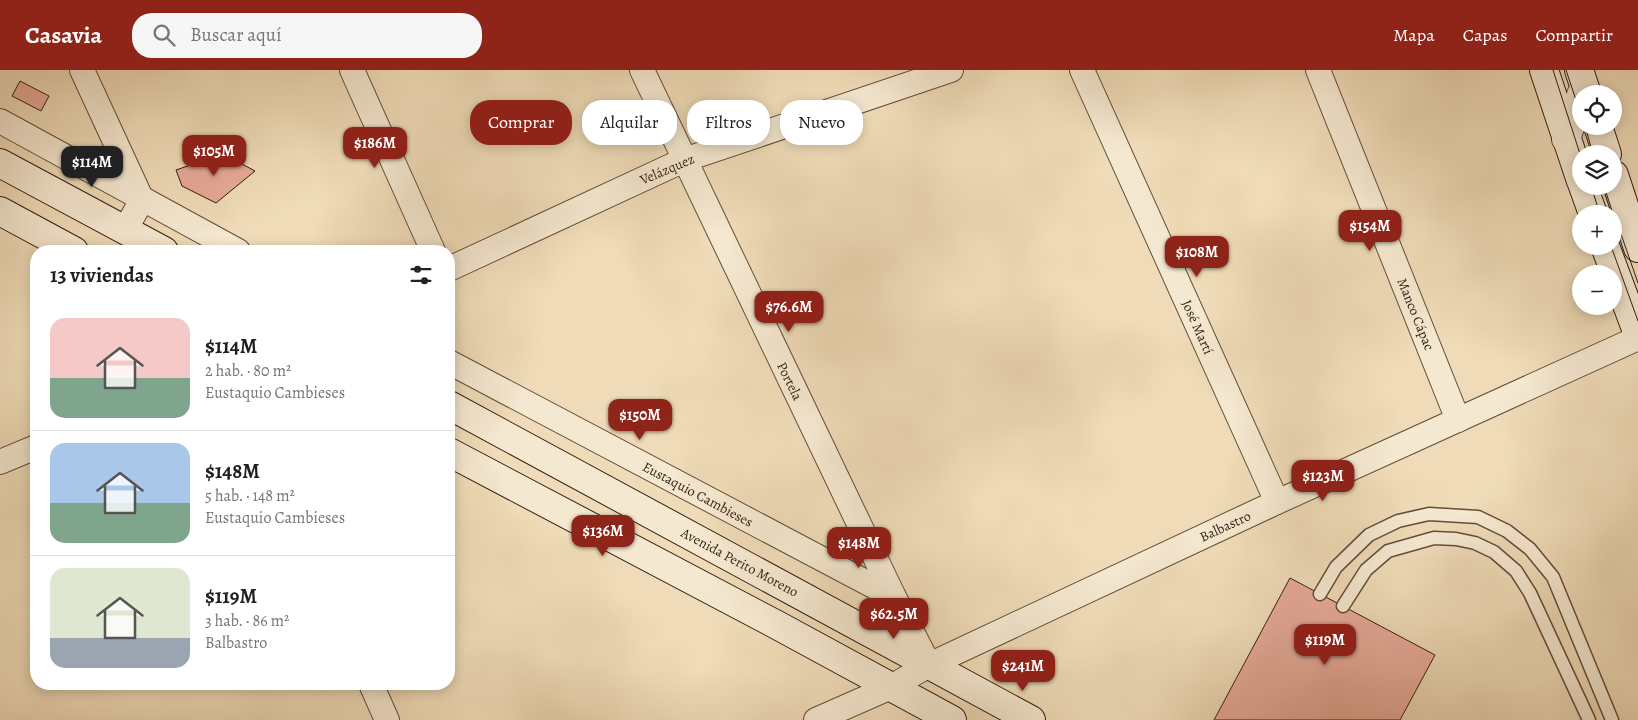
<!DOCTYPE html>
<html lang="es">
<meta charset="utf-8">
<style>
:root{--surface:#fff;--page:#f6f6f6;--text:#202124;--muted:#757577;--line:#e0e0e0;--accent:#8f2418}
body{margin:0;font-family:Alegreya,serif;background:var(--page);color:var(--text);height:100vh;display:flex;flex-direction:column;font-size:19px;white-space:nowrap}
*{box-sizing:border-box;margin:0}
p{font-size:16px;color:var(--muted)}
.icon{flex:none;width:28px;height:28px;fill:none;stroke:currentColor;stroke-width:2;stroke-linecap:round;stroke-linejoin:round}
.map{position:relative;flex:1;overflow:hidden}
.panel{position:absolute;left:30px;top:175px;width:425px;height:445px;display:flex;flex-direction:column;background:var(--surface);border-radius:20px;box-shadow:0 2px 12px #0003}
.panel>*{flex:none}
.hud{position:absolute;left:470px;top:30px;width:475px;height:45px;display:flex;gap:10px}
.tools{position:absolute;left:1572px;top:15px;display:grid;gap:10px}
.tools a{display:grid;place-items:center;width:50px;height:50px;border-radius:50%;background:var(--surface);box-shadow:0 2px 12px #0003;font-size:25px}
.price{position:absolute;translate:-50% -42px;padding:0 11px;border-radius:10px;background:var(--accent);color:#fff;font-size:16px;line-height:32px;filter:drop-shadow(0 1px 2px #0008)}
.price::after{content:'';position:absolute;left:50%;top:30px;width:15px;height:11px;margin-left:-8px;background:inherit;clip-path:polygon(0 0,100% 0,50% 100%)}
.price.selected{background:#222;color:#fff}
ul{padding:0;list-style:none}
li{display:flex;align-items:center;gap:15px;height:125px;padding:0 20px}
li+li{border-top:1px solid var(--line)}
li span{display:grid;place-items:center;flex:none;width:140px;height:100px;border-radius:15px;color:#555}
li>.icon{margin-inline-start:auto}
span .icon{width:60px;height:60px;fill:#fffc;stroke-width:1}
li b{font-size:21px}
h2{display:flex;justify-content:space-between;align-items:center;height:60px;padding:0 20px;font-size:21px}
.tag{padding:0 18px;border-radius:20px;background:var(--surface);box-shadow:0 2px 12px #0003;font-size:18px;line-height:45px}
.tag.selected{background:var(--accent);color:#fff}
header{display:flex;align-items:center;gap:30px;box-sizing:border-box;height:70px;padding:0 25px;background:var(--accent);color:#fff}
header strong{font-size:24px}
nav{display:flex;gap:28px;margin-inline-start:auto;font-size:18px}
.search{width:350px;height:45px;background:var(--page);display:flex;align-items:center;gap:12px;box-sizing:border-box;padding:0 18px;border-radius:20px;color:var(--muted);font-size:19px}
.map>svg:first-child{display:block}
.building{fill:#e7aa99;stroke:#321e11}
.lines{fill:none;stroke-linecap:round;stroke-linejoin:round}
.service-casing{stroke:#614d3a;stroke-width:15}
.minor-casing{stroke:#614d3a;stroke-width:26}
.tertiary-casing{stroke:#614d3a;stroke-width:30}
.secondary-casing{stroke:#321e11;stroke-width:30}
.service{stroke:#f5e8d0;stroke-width:12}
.minor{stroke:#f5e8d0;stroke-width:24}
.tertiary{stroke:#f5e8d0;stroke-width:28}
.secondary{stroke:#f5e8d0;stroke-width:28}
.tram{stroke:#321e11;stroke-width:1}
.labels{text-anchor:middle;stroke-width:4.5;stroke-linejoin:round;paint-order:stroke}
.street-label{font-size:14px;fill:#321e11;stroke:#f5e8d0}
</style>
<header>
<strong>Casavia</strong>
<div class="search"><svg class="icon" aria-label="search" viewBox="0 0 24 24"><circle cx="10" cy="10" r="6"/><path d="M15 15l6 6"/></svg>Buscar aquí</div>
<nav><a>Mapa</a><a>Capas</a><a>Compartir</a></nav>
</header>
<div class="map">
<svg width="1638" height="650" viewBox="0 0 1638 650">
<rect width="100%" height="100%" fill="#efdbb7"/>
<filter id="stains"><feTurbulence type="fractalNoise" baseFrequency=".004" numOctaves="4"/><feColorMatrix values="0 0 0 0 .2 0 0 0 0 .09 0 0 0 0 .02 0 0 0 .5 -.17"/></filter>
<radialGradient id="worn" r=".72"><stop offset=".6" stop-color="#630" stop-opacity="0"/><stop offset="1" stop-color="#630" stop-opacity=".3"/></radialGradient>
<g class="building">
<polygon points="20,11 49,26 41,41 12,26"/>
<polygon points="223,84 255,101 216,133 182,116 176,100"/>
<polygon points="1290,508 1435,585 1400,650 1214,650"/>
</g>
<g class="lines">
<g class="service-casing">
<g id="service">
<polyline points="1320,524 1336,497 1369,465 1398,451 1429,444 1478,447 1507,461 1530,479 1553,507 1612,650"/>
<polyline points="1343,536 1366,500 1388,481 1434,468 1456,469 1475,473 1494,482 1516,501 1530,523 1589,650"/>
</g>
</g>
<g class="minor-casing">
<g id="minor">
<polyline points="82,0 142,130 125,160"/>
<polyline points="352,0 433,181"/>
<polyline points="642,0 894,527 929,595"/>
<polyline points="1082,0 1277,432"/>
<polyline points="1318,0 1458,350"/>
<polyline points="0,51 238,181"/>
<polyline points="449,199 684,90 951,0"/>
<polyline points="449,292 894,527"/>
<polyline points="0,392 36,377"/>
<polyline points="371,614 387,650"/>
<polyline points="816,650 891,617 929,595 1277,432 1638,268"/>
</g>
</g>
<g class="tertiary-casing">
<polyline id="tertiary" points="1566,69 1581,25"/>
</g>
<g class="secondary-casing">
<g id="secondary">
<polyline points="1544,0 1581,111"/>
<polyline points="1579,0 1587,24"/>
<polyline points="1598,56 1607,84"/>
<polyline points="0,93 164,181"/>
<polyline points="1614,105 1638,178"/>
<polyline points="1583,116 1593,144"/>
<polyline points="0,141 74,181"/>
<polyline points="1605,176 1638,264"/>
<polyline points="449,335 1031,650"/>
<polyline points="449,382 777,555 952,650"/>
</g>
</g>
<use href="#service" class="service"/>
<use href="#minor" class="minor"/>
<use href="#tertiary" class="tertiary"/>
<use href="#secondary" class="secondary"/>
<g class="tram">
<polyline points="1553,0 1581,87"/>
<polyline points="1566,0 1581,45"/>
<polyline points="1585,56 1593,84"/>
<polyline points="1591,116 1600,144"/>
<polyline points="1604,116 1613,144"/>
<polyline points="1614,144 1638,213"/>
<polyline points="1611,176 1638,251"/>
</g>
</g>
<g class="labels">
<g class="street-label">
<text transform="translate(667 99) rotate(-23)" y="5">Velázquez</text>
<text transform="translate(1416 244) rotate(68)" y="5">Manco Cápac</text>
<text transform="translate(1198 257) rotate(66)" y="5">José Martí</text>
<text transform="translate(790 311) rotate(64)" y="5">Portela</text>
<text transform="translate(698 424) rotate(28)" y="5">Eustaquio Cambieses</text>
<text transform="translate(1225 456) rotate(-25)" y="5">Balbastro</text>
<text transform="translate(740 492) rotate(28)" y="5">Avenida Perito Moreno</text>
</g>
</g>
<rect width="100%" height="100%" filter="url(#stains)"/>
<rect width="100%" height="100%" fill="url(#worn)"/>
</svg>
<div class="tools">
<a><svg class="icon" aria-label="locate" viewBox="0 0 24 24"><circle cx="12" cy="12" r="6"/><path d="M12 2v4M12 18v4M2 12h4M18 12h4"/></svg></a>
<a><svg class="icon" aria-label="layers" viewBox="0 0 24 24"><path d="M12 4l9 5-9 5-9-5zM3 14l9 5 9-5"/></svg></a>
<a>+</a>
<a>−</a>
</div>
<b class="price" style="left:375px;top:99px">$186M</b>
<b class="price" style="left:214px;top:107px">$105M</b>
<b class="price selected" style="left:92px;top:118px">$114M</b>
<b class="price" style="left:1370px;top:182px">$154M</b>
<b class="price" style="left:1197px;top:208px">$108M</b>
<b class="price" style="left:789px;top:263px">$76.6M</b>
<b class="price" style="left:640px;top:371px">$150M</b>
<b class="price" style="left:1323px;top:432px">$123M</b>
<b class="price" style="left:603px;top:487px">$136M</b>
<b class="price" style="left:859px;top:499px">$148M</b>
<b class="price" style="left:894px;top:570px">$62.5M</b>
<b class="price" style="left:1325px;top:596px">$119M</b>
<b class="price" style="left:1023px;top:622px">$241M</b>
<div class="hud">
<a class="tag selected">Comprar</a>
<a class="tag">Alquilar</a>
<a class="tag">Filtros</a>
<a class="tag">Nuevo</a>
</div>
<section class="panel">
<h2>13 viviendas<svg class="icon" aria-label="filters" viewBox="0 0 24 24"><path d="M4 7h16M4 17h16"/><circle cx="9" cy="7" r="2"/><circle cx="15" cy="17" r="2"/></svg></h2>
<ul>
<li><span style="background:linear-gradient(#f6c9c9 60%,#7fa58c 0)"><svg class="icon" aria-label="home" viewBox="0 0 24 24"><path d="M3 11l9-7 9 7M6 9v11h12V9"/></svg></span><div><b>$114M</b><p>2 hab. · 80 m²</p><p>Eustaquio Cambieses</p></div></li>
<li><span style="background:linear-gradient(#a9c7e8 60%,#7fa58c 0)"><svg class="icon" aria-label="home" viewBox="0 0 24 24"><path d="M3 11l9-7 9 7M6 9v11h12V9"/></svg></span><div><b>$148M</b><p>5 hab. · 148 m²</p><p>Eustaquio Cambieses</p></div></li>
<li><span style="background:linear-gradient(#dfe7d0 70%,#9aa5b1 0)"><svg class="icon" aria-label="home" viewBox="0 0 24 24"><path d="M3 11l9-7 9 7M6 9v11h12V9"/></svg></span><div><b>$119M</b><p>3 hab. · 86 m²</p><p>Balbastro</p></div></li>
</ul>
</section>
</div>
